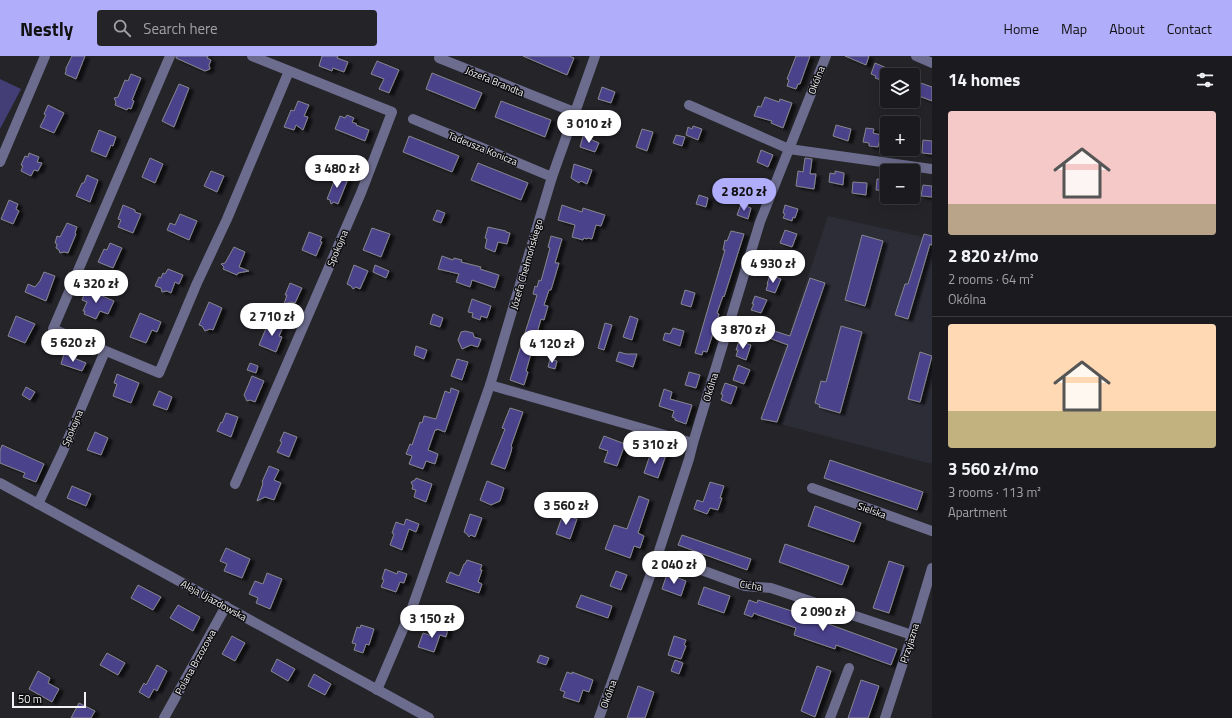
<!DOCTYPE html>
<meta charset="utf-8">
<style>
:root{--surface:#1b1b1f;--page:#242428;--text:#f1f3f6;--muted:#a0a1a4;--line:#39393d;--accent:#b0adfa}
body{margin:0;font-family:"Titillium Web",sans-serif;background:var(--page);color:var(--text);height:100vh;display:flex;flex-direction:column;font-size:15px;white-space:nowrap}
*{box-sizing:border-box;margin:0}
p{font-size:13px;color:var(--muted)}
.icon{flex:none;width:22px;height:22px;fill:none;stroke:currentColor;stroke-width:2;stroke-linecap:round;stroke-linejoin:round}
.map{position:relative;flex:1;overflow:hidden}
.side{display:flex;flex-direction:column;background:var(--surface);width:300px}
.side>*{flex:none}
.controls{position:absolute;left:880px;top:12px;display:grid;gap:8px}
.controls a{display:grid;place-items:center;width:40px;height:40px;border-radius:4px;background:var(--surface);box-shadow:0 4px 16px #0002,0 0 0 1px var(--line);font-size:20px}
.scale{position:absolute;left:12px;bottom:10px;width:74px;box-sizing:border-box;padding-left:4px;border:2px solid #f2f2f5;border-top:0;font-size:11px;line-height:14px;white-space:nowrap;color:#f2f2f5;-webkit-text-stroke:3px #0e0e10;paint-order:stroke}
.price{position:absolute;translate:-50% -34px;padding:0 9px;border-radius:14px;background:#fff;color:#222;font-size:13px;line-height:26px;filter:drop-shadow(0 1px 2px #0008)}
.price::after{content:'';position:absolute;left:50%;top:24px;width:12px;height:9px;margin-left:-6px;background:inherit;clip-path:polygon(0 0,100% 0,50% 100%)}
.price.selected{background:var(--accent);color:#111}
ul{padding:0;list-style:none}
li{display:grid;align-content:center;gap:8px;height:212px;padding:0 16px}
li+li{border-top:1px solid var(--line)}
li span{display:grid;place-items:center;height:124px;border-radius:4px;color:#555}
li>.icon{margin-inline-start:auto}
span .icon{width:72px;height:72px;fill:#fffc;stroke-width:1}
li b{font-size:17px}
h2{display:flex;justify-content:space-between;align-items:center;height:48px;padding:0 16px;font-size:17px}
header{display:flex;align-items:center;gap:24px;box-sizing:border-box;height:56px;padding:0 20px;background:var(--accent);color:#111}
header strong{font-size:19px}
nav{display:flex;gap:22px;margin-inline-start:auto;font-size:14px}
.search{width:280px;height:36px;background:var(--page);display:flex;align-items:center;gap:10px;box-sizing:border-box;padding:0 14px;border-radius:4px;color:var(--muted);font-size:15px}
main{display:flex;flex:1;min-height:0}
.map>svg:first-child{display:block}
.built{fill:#2d2d38}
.green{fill:#433e76}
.building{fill:#4b438c;stroke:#86868c;filter:url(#shadow)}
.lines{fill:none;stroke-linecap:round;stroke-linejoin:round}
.street{stroke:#6c6c8e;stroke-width:10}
.labels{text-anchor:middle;stroke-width:3;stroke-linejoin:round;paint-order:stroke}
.street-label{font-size:10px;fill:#f2f2f5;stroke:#0e0e10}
</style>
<header>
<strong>Nestly</strong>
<div class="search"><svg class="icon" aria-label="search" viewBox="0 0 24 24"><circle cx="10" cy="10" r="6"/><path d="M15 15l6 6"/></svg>Search here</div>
<nav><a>Home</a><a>Map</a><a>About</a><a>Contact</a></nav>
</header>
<main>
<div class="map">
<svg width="932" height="662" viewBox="0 0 932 662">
<defs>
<filter id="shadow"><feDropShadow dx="4.5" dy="2.5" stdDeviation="1" flood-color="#0009"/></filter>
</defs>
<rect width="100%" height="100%" fill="#242429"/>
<polygon class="built" points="828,160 932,183 932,408 761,363"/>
<polygon class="green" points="0,23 21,33 0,73"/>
<g class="building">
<polygon points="72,0 85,0 76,23 65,18 66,15 66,12"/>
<polygon points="176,0 208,0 207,2 211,4 209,9 210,13 205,15 176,2"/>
<polygon points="322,0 338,0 337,2 348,6 344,16 333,12 332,15 319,10"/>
<polygon points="523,0 569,0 574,2 567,19"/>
<polygon points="796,0 810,0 800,28 798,28 796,33 787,30 789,24 787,23"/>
<polygon points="845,0 869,0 866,9"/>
<polygon points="377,5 399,14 389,37 379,33 384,23 371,18"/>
<polygon points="875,7 903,19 887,19 884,25 875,22 876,20 871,18"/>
<polygon points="432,17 482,37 475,53 426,33"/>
<polygon points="131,18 141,22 132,44 134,45 131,53 128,52 127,54 115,49 116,46 114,42 118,41 125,24 128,25"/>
<polygon points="918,26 932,31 932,45 919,40 920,38 914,36"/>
<polygon points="179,28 189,32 174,71 162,65"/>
<polygon points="602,31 615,36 611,47 598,43"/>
<polygon points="765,41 779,46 780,43 792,47 783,72 771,67 772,65 754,60 758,50 761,51"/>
<polygon points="298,45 309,49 304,60 308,61 303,74 296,69 294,74 284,71 291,54 294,55"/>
<polygon points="501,45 551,64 545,81 495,61"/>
<polygon points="48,49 64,57 54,77 40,71 46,59 44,58"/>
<polygon points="347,59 354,62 352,66 357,68 356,69 369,74 365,85 335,73 340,60 345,62"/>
<polygon points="836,69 851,73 848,85 833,80"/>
<polygon points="693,70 702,73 698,84 686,79 688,71 692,73"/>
<polygon points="866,72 874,73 873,77 881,79 878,91 869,90 869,87 863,86"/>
<polygon points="642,73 653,76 647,95 636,91"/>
<polygon points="99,74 116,81 113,90 111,89 106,101 91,95"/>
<polygon points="676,79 685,81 682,90 673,87"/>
<polygon points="409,80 459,100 452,116 403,96"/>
<polygon points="583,80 599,87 595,96 580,91"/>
<polygon points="923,84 932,85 932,98 922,97"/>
<polygon points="761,94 773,99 768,111 757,106"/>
<polygon points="29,97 39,101 37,106 42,107 38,115 34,114 31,120 21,115 23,110 21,109 25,100 28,101"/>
<polygon points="150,102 163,108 155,127 142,121"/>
<polygon points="805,102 812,103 810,118 816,118 814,133 796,130 798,115 803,116"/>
<polygon points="478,107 528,127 521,144 471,124"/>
<polygon points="574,108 592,114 587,128 581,125 579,127 571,122"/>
<polygon points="211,115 224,120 217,136 204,130"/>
<polygon points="835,115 844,117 843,129 829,126 830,117 835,118"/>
<polygon points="337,118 348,123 338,148 334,146 331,148 330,144 327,143"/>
<polygon points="87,119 98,124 90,146 76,140 82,127 84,127"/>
<polygon points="877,123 887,124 887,135 876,134"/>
<polygon points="752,125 761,128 758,137 749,135"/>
<polygon points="853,126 867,127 866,139 852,137"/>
<polygon points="923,129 932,130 932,141 921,140"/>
<polygon points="699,139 708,142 706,151 696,148"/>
<polygon points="9,144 18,148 16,153 19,155 13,168 1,163"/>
<polygon points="741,148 751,152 748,163 737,159"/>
<polygon points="123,149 135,154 135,156 141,158 133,177 118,171 121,164 118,163"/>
<polygon points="562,149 582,156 583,152 605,159 601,170 596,169 592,183 588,182 587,183 584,182 583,184 572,181 575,169 558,164"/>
<polygon points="785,149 798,153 795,162 793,161 792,165 783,162 785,158 783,157"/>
<polygon points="437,154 445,157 441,167 433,164"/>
<polygon points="180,158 197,165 189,184 167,174 170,167 175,169"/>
<polygon points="67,167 77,171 75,177 76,178 68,197 64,196 60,197 59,194 56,192 57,188 55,187 57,180 60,181"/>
<polygon points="488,171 506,175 506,176 510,177 507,188 498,186 495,196 485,192 487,183 485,182"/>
<polygon points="372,172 390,178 381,201 363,194"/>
<polygon points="785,174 797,178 792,191 780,187"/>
<polygon points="731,175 744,178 724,241 723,240 717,257 719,258 707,296 703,295 702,299 695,297 725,194 723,194 725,184 727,185"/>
<polygon points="309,176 322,181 320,185 322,186 316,200 302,194"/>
<polygon points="924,178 932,180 932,189 930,188 908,263 895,259 905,228 908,228"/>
<polygon points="862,179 883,185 865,250 845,244"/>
<polygon points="551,180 562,183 555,207 559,207 551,234 549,234 544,249 548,250 544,264 541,263 526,315 528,316 524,329 510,324 537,239 533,238 535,230 537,231 539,224 541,225 550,192 548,191"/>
<polygon points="110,187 122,192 113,212 98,206 104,193 107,194"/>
<polygon points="234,191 245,196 239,211 249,215 238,217 237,219 223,213 224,211 221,208 225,207"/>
<polygon points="770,194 782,198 776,212 767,209 769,204 767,203"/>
<polygon points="442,200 453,204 454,202 462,204 461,206 481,211 480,213 499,219 495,232 472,224 470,231 456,226 459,218 438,213"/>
<polygon points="354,209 368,215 360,233 356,231 353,233 351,230 347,228"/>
<polygon points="375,209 389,215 386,222 373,216"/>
<polygon points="168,213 183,219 179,228 175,226 171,237 167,235 162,236 161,232 155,230 159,221 161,222 163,217 165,218"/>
<polygon points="44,216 55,220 46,245 25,236 28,228 35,231 40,225"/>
<polygon points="770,219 781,223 775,237 766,234 768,228 767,228"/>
<polygon points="810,222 825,227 777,366 761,363 788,289 761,279 760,283 751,280 753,274 751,273 754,264 766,269 765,272 790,280"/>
<polygon points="290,227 302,232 295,247 291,246 284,248 287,239 285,239"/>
<polygon points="86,233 114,245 108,258 100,255 96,263 84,258 85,255 83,255 87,246 82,244"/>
<polygon points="685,234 695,237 691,251 681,248"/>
<polygon points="755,240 767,244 761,257 751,254 754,248 752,248"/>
<polygon points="472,243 491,250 487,262 481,260 480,264 472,261 473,257 468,256"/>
<polygon points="209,246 222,252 213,274 210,273 205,275 202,270 199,269"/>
<polygon points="140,257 161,266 157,276 152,274 146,287 130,281"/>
<polygon points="433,258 443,262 440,271 430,268"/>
<polygon points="16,260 35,268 25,287 8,280"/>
<polygon points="630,260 638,263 632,284 623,281"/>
<polygon points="269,265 283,271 279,280 282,281 276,296 259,289"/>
<polygon points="605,267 612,269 604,294 598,292"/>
<polygon points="841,270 862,276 840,357 819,351 820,349 815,347 821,325 826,326"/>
<polygon points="673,272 684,275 680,290 663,284 665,277 670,278"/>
<polygon points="465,275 473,277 474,281 481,283 478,291 471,289 462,293 458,284 461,276"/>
<polygon points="739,285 751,289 746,304 736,300 738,294 736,294"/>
<polygon points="416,290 427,294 424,303 414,299"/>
<polygon points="619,296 626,298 637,298 633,311 616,305"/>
<polygon points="920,296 932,300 920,346 908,343"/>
<polygon points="64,298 86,307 82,315 61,308"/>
<polygon points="457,303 468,306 462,324 451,320"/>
<polygon points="550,303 557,305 555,313 548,311"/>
<polygon points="250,307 258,310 256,317 247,314"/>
<polygon points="738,309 750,314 744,328 733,324"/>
<polygon points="689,316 700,319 696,332 685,329"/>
<polygon points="117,318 139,327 131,347 113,340 117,328 114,327"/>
<polygon points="252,320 264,325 255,346 250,344 247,345 244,339"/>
<polygon points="725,327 737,331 731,348 721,344 723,339 721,338"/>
<polygon points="26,331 35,336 30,344 22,339"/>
<polygon points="451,332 459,335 445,376 437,373 437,374 435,374 428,394 438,398 435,408 426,405 423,413 409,408 412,400 406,398 410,388 412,389 420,366 422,367 424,360 436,363 445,335 450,337"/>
<polygon points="664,333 672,336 670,343 692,349 686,368 675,364 675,362 672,361 674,355 659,350"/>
<polygon points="159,335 172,341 167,354 153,349"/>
<polygon points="510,352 523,356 511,390 512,391 511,396 505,413 491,408 505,373 502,372"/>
<polygon points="226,357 238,361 231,381 217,375 221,366 222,367"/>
<polygon points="95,376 108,382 101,399 87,394"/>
<polygon points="284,376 297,381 289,401 277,396 282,386 280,385"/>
<polygon points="604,380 625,388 617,410 604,406 608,395 599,392"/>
<polygon points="2,389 44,408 36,426 23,421 25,417 0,407 0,395"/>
<polygon points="667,396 658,422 644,417 650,399 658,401"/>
<polygon points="830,404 923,436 917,454 824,422"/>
<polygon points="269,410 279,414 274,424 281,427 274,444 265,441 257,445 263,427 262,426"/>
<polygon points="416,422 432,428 426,446 414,441 416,434 412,433 413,430 411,426 415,424"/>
<polygon points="487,425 504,432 500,445 491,449 480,444"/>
<polygon points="710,426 724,430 720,442 722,442 718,454 710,452 707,458 694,453 697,444 703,446"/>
<polygon points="72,430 91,438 86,450 67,442"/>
<polygon points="557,440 565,443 561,454 553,451"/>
<polygon points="639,440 649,444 638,477 644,480 640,492 634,490 630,502 605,493 614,469 627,473"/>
<polygon points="815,450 861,467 854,486 808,470"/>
<polygon points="470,458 482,462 475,481 471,479 469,481 467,478 464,476"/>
<polygon points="563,458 577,463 570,483 556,478"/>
<polygon points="406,463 419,468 416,476 409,473 402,494 390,489 394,478 392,477 396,466 404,469"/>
<polygon points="682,479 751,503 747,514 678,489"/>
<polygon points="785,488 849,510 842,529 779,506"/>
<polygon points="226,492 250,503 242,522 224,515 227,508 220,505"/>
<polygon points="467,504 482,509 480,514 482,514 478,526 482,528 479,537 446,526 450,516 459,520 464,508 465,508"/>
<polygon points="889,505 904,510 889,557 873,552"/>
<polygon points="385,513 397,518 398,515 407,518 404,527 400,526 396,536 381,531 384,524 382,523"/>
<polygon points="616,515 627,519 621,534 610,530"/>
<polygon points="267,517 282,523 270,553 256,547 258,542 249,538 255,525 263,528"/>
<polygon points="667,518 686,525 681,540 662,533"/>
<polygon points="138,529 161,541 153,554 131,542"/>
<polygon points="704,531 730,540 724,557 698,548"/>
<polygon points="581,539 612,550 608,562 576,551"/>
<polygon points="749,544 757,547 758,544 801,558 897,593 891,609 836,589 835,593 794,579 796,572 758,559 754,557 752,561 744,558"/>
<polygon points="178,549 200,561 193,575 170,562"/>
<polygon points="361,569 374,573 369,589 366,588 363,597 354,594 356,588 352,587 357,571 360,572"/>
<polygon points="435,569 448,573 446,581 440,579 434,596 418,591 423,577 432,580"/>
<polygon points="232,580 245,587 235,605 222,598"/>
<polygon points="674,580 686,584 684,589 686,590 681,603 668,599"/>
<polygon points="107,597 125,607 118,619 100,609"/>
<polygon points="540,599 549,602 546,609 537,606"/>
<polygon points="277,603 295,613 288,625 271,615"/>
<polygon points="675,604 683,607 679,618 671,615"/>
<polygon points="157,609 167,615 157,635 154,633 149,642 139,636 144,627 146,629"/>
<polygon points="817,610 831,615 815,661 801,655"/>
<polygon points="38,615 50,622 48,627 59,633 52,646 29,633"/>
<polygon points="567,616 572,618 572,616 593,624 589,636 583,634 579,646 563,641 565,636 560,634"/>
<polygon points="314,618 331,628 325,639 308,630"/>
<polygon points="861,624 879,630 873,648 868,662 848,662"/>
<polygon points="638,630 654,636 645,662 627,662"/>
<polygon points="79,647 95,655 91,662 71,662"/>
</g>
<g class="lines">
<g class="street">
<polyline points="170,0 53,273 159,317 197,227 227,163 289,15"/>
<polyline points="916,0 932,7"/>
<polyline points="439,2 574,56"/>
<polyline points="689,49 789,93 932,113"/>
<polyline points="413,63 552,121"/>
<polyline points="0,106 45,0"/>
<polyline points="490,329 693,387"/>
<polyline points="0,427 429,662"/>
<polyline points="235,428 361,137 392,56 252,0"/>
<polyline points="812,432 932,475"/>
<polyline points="38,448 63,395 105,295"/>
<polyline points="658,498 745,530 771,532 912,579"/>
<polyline points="377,634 412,552 490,329 552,121 595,0"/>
<polyline points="164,662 226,550"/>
<polyline points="599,662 658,498 689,403 693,387 760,166 826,0"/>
<polyline points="830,662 849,612"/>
<polyline points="885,662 912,579 932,512"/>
</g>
</g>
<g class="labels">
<g class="street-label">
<text transform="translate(816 24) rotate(-69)" y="4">Okólna</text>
<text transform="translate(495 25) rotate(22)" y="4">Józefa Brandta</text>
<text transform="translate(483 92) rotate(22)" y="4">Tadeusza Konicza</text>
<text transform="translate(337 192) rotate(-67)" y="4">Spokojna</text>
<text transform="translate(526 208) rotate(-74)" y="4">Józefa Chełmońskiego</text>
<text transform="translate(710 331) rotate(-73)" y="4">Okólna</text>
<text transform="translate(72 372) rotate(-67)" y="4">Spokojna</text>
<text transform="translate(872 454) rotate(20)" y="4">Sielska</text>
<text transform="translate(751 529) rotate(9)" y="4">Cicha</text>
<text transform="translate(214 544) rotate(29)" y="4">Aleja Ujazdowska</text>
<text transform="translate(909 587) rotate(-72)" y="4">Przyjazna</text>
<text transform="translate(195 606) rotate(-61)" y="4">Polana Brzozowa</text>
<text transform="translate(608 638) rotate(-70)" y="4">Okólna</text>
</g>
</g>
</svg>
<div class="controls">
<a><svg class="icon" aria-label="layers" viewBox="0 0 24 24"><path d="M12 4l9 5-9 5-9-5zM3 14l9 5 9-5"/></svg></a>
<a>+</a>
<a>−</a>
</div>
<div class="scale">50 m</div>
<b class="price" style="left:589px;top:88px">3 010 zł</b>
<b class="price" style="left:337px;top:133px">3 480 zł</b>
<b class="price selected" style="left:744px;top:156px">2 820 zł</b>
<b class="price" style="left:773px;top:228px">4 930 zł</b>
<b class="price" style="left:96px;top:248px">4 320 zł</b>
<b class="price" style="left:272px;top:281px">2 710 zł</b>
<b class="price" style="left:743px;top:294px">3 870 zł</b>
<b class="price" style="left:73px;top:307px">5 620 zł</b>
<b class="price" style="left:552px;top:308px">4 120 zł</b>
<b class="price" style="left:655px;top:409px">5 310 zł</b>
<b class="price" style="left:566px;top:470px">3 560 zł</b>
<b class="price" style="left:674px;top:529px">2 040 zł</b>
<b class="price" style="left:823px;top:576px">2 090 zł</b>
<b class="price" style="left:432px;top:583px">3 150 zł</b>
</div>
<section class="side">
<h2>14 homes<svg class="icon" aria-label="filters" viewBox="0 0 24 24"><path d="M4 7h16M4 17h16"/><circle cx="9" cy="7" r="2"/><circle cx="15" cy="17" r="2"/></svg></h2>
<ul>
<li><span style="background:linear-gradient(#f6c9c9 75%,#b9a48a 0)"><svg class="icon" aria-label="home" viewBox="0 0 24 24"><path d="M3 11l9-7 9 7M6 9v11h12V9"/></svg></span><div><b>2 820 zł/mo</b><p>2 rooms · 64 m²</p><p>Okólna</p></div></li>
<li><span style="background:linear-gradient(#ffd9b3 70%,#c2b280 0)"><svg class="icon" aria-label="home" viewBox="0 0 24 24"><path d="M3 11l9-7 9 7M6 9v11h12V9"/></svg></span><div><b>3 560 zł/mo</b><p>3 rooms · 113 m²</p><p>Apartment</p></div></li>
</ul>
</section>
</main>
